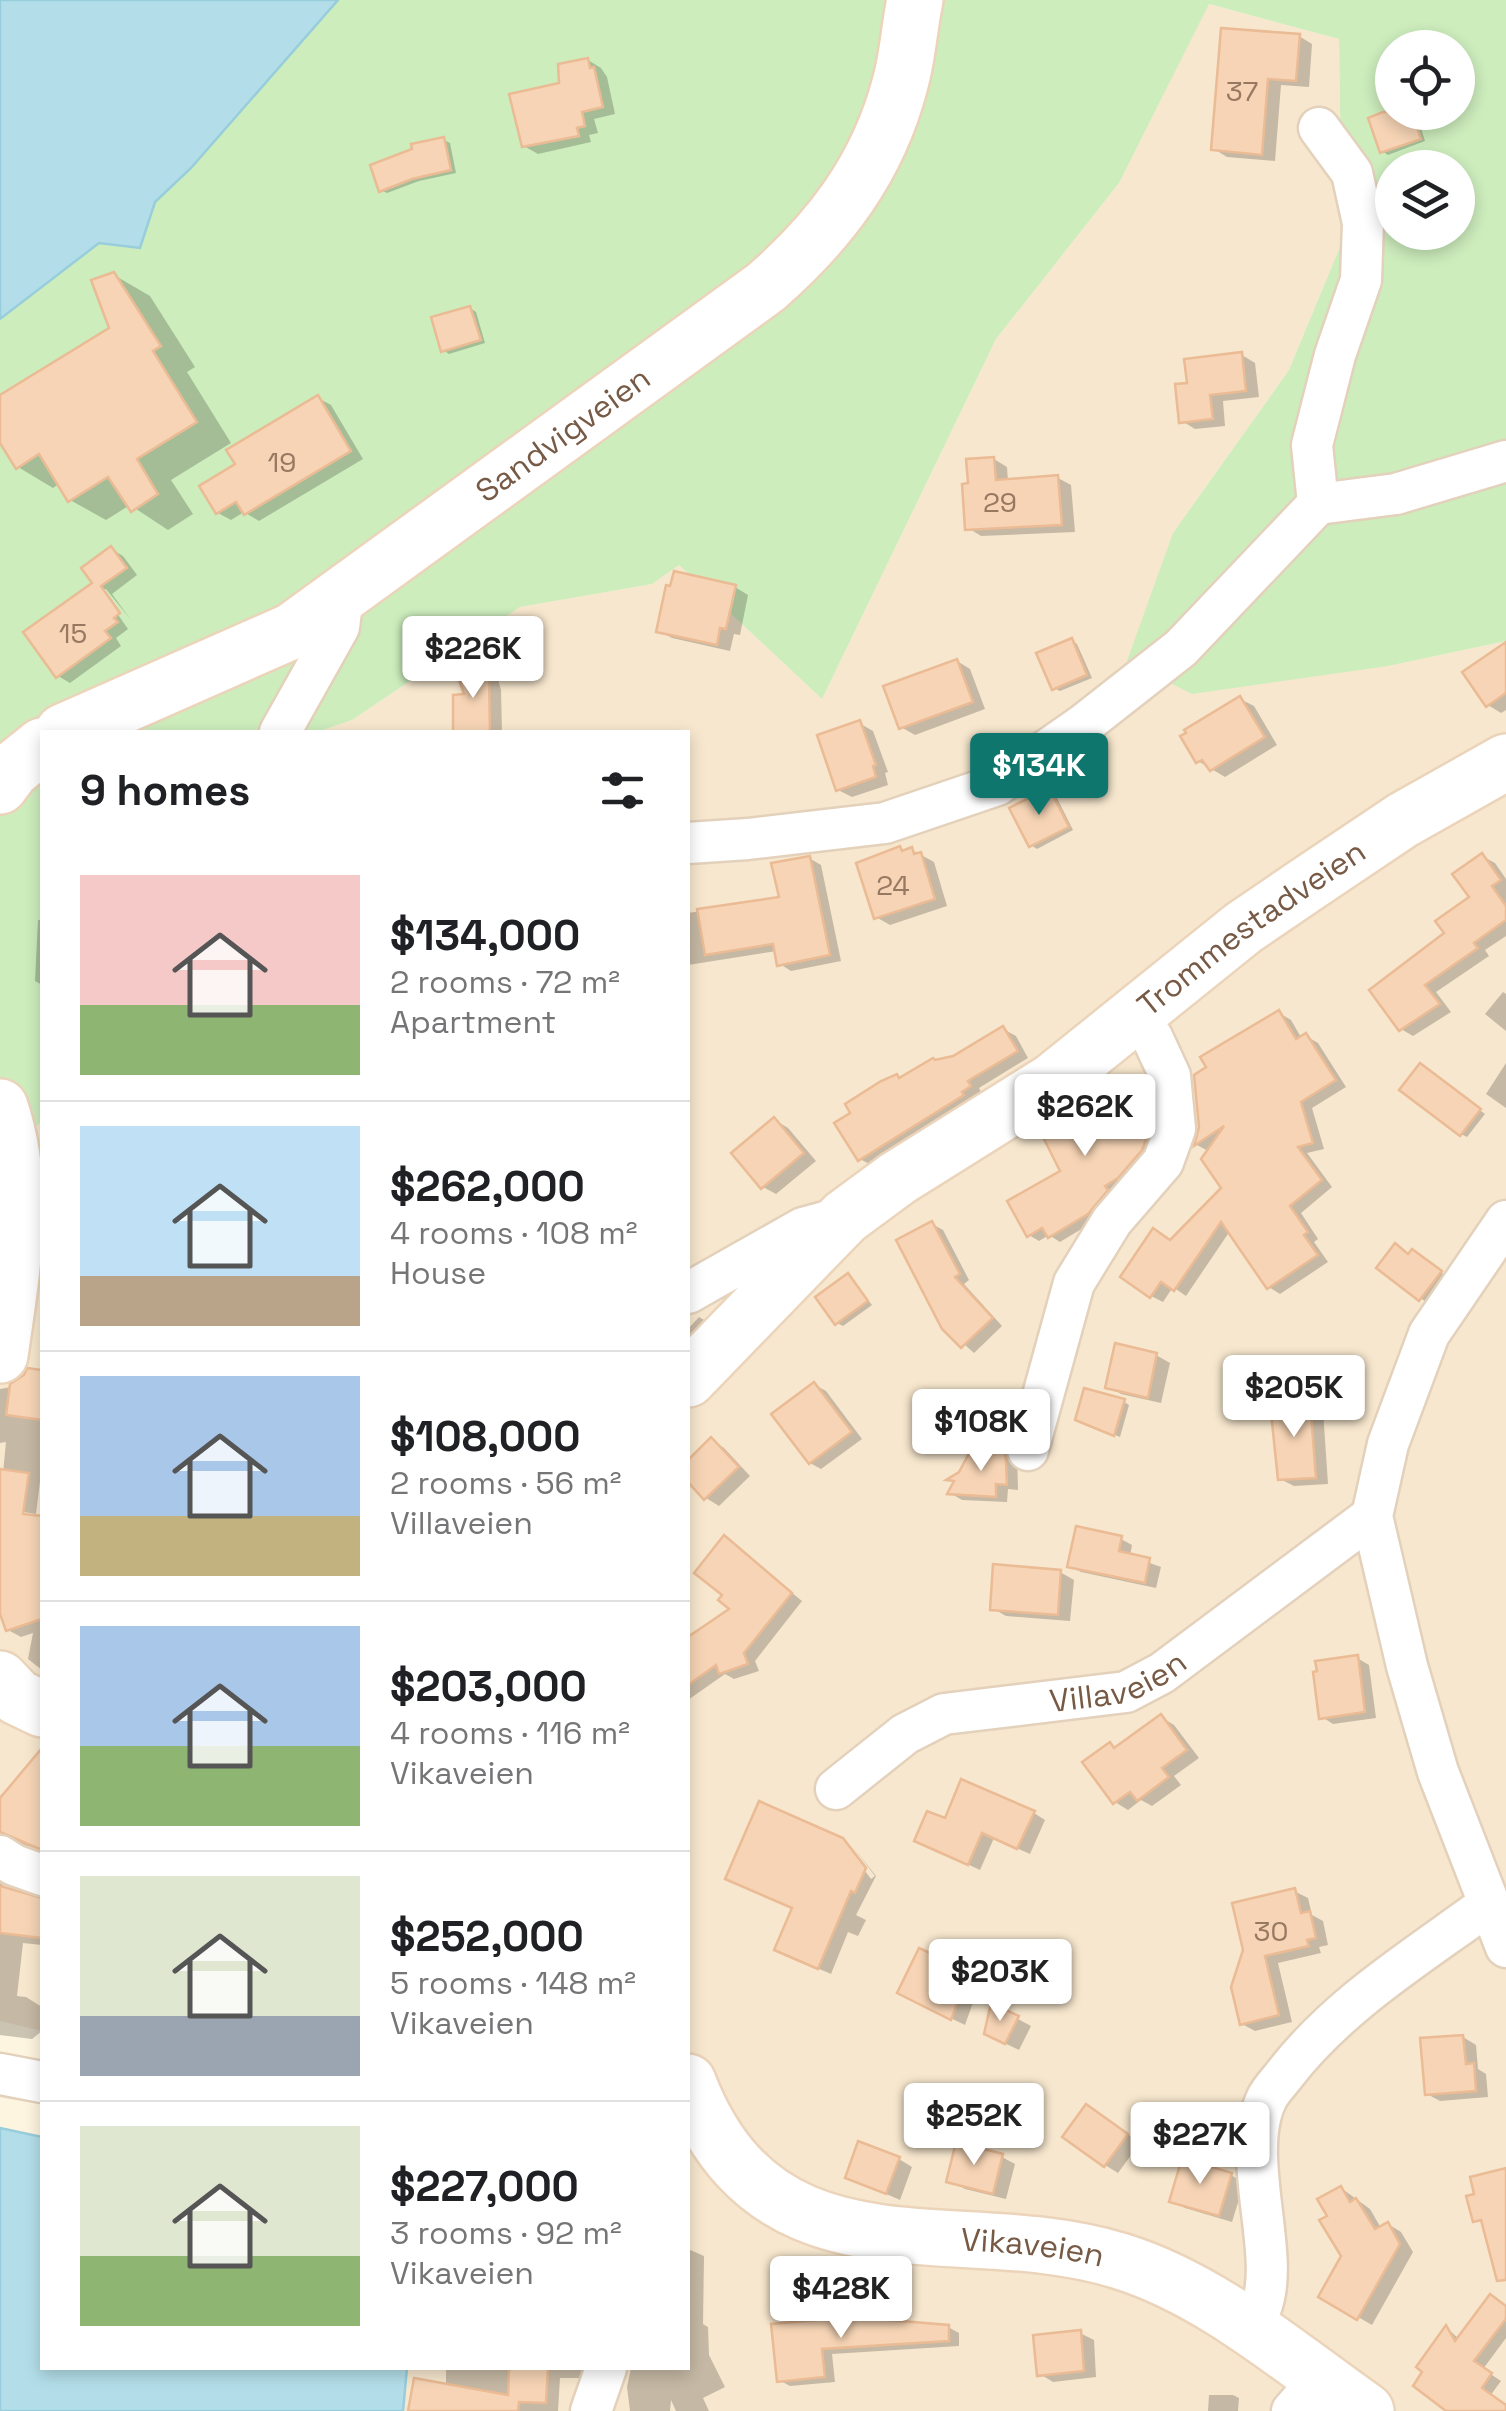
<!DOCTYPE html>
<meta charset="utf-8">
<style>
:root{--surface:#fff;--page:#f2f2f2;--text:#202124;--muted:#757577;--line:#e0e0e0;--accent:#0f766e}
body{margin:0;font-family:"Space Grotesk",sans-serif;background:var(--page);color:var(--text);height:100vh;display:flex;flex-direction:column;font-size:38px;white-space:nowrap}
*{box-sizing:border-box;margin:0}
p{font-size:32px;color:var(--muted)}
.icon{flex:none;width:55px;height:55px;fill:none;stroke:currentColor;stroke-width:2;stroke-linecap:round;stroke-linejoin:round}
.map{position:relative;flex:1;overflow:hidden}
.drawer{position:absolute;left:40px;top:730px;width:650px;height:1640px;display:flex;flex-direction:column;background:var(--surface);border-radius:0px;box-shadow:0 5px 15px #0003}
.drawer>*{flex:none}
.buttons{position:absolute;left:1375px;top:30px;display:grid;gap:20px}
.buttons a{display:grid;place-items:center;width:100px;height:100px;border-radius:50%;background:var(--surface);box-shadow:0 5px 15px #0003;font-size:50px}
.price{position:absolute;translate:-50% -85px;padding:0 22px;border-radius:10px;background:#fff;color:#222;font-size:32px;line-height:65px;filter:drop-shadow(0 2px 5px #0008)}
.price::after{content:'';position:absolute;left:50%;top:60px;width:30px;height:22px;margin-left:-15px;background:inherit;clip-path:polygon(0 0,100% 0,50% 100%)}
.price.on{background:var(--accent);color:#fff}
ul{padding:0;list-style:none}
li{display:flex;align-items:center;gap:30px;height:250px;padding:0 40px}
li+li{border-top:2px solid var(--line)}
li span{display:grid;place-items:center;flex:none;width:280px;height:200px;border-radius:0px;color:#555}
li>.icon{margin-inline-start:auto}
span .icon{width:120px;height:120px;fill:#fffc;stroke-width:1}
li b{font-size:42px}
h2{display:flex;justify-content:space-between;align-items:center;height:120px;padding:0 40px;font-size:42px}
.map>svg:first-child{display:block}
.residential{fill:#f7e7ce}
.green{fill:#cdedbd;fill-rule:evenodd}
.water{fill:#b3dee9;stroke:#98cddc;stroke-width:2.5}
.shadow{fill:#0003}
.building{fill:#f6d4b5;stroke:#eabb94;stroke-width:2.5}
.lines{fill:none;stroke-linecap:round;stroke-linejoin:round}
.street-casing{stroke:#e3d1bb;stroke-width:45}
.secondary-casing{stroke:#ebd4ba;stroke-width:60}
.street{stroke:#fff;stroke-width:40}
.secondary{stroke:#fff;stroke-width:55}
.labels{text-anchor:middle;stroke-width:8;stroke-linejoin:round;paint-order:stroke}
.number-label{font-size:28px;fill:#977861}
.street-label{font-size:32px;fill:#775a45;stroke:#fff8e8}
</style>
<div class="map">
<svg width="1506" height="2411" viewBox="0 0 1506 2411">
<rect width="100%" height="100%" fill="#fef5e0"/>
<g class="residential">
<polygon points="1208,4 1339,39 1342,242 1289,370 1173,533 1388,666 1506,641 1506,2411 403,2411 407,2368 688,2368 688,732 317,732 352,720 520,607 652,584 679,565 822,699 996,339 1119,183"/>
<polygon points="42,1122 42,2031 0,2021 0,1150"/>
</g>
<path class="green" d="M338 0H1506V641L1388 666 1192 694 1127 661 1173 533 1289 370 1342 242 1339 39 1209 4 1119 183 996 339 822 699 679 565 652 584 520 607 352 720 317 732H42V1122L0 1150V319L99 242 140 248 155 202 191 168ZM1392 48H1458V112H1392ZM1392 168H1458V232H1392Z"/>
<g class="water">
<polygon points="0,0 338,0 191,168 155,202 140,248 99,243 0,319"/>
<polygon points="0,2128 42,2137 42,2368 407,2368 403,2411 0,2411"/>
</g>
<g class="shadow">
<polygon points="1299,36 1312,44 1309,87 1281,85 1275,161 1227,157 1214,149"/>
<polygon points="588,60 601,68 607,77 615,114 594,119 598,133 589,135 591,142 538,154 524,146 562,85"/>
<polygon points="1392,112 1416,112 1425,141 1388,155 1382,151 1371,119"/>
<polygon points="444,140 450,143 456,173 419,181 387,193 381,190 415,150"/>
<polygon points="114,275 150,296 195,367 187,372 231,443 171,480 193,514 168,530 130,505 106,520 70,500 60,483 53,488 18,467 0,417 0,398 112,329"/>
<polygon points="470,308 476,312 485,343 449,354 443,350"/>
<polygon points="1242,355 1255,363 1259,397 1223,401 1225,426 1195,429 1182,421 1189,385"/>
<polygon points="318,398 331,405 363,459 259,521 244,512 231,520 218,513 238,465"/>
<polygon points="994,459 1007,467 1008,481 1058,478 1071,485 1075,532 981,536 968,528 971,485"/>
<polygon points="111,549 123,556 137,575 112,594 131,620 106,589 100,589 128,629 116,638 121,646 70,683 58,676"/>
<polygon points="735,587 748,595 740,635 734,634 730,651 672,638 659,631"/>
<polygon points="1071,640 1077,644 1092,678 1060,691 1054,688"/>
<polygon points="1506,645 1506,710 1501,713 1488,705"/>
<polygon points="957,661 970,669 985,709 915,735 901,727"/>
<polygon points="483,664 496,672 501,690 502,732 435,732 456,732"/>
<polygon points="1240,699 1254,706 1277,745 1225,777 1198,761"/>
<polygon points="859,723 873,731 888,772 885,773 888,785 852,797 838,790"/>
<polygon points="1049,791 1055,794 1073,830 1037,849 1031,845"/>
<polygon points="900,849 905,852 912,850 934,862 947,906 890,925 876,917"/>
<polygon points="1482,856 1495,863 1506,879 1506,936 1485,950 1489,956 1436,992 1451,1012 1413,1036 1401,1029 1448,933 1472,898"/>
<polygon points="809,858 821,865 841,961 791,971 780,964 777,951 688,965 688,913 782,899"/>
<polygon points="38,920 42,920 42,985 35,981"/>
<polygon points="1503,992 1506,994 1506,1031 1485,1014"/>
<polygon points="1279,1013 1291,1020 1302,1039 1306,1036 1318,1043 1346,1087 1312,1108 1324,1149 1307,1153 1332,1187 1301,1213 1318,1239 1314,1242 1328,1262 1280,1294 1269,1287 1230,1231 1186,1296 1173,1287 1163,1302 1151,1296 1171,1242 1225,1188 1210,1152 1197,1145 1201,1127"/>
<polygon points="1003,1029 1016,1036 1028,1058 979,1088 982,1094 873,1166 860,1159 954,1058"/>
<polygon points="1506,1063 1506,1108 1486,1094"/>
<polygon points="1426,1069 1485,1114 1467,1137 1461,1134"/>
<polygon points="1116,1080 1126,1085 1131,1094 1136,1091 1147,1097 1160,1132 1098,1219 1060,1242 1049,1235 1039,1241 1029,1235 1094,1107"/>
<polygon points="775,1120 788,1128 816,1161 776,1194 763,1187"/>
<polygon points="932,1224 943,1230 969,1280 964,1284 1002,1326 974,1353 945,1327"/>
<polygon points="1419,1255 1446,1276 1426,1302 1379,1267"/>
<polygon points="848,1276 872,1305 843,1326 837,1323"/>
<polygon points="699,1317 713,1325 688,1356 688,1329"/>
<polygon points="1156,1355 1170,1363 1161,1403 1121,1394 1108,1386"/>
<polygon points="29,1371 42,1372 42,1465 36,1514 10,1510 0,1504 6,1442 0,1443 0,1389 11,1387"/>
<polygon points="815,1385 826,1391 862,1439 821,1469 810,1463"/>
<polygon points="1124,1402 1129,1405 1120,1437 1083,1422"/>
<polygon points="1310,1403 1323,1410 1328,1484 1294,1486 1280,1479"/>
<polygon points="711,1440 724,1448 750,1476 719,1506 706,1498 688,1479 688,1463"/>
<polygon points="1005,1446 1017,1453 1018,1490 1008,1489 1007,1502 962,1500 950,1493 956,1483 950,1480 961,1474 974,1450 987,1457"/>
<polygon points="0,1523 42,1530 42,1670 28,1659 33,1633 21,1637 8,1630 0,1606"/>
<polygon points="725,1538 802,1601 755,1661 759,1671 734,1679 725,1674 688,1700 688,1640 734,1609"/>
<polygon points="1121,1539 1132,1545 1130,1556 1161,1567 1156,1588 1081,1572 1070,1566"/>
<polygon points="1060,1572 1074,1580 1070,1621 1006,1616 992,1608"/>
<polygon points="1357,1658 1369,1665 1376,1718 1333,1724 1322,1717"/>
<polygon points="1161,1717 1174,1725 1199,1758 1174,1776 1181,1785 1152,1806 1141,1800 1128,1810 1115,1802 1110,1745 1117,1749"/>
<polygon points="42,1752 42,1850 17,1843 0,1833 0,1803"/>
<polygon points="1034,1813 1045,1820 1030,1854 994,1838 980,1870 929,1846"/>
<polygon points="842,1840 871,1879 875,1876 853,1847 876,1876 856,1915 866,1920 858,1936 848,1932 831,1974 789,1956"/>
<polygon points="0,1883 11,1891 42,1901 42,1945 23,1943 17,1996 26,1997 42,2007 42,2031 32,2039 0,2035"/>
<polygon points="1294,1891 1308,1898 1312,1915 1323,1921 1328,1945 1319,1947 1321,1953 1278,1963 1292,2022 1255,2031 1242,2024 1233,1987"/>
<polygon points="968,1973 981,1980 965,2025 913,2000"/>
<polygon points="1018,2019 1031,2026 1019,2050 1000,2041"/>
<polygon points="1463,2037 1476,2045 1478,2069 1486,2074 1488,2097 1440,2101 1427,2094"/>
<polygon points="1100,2114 1140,2143 1118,2173 1105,2165"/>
<polygon points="1002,2157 1015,2164 1006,2199 965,2189 952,2181"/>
<polygon points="899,2159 912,2167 900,2200 848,2177"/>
<polygon points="1231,2175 1244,2183 1232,2222 1185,2208 1172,2201"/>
<polygon points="1341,2188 1370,2209 1381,2228 1388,2224 1401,2232 1413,2252 1372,2325 1322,2296 1344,2256 1330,2217"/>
<polygon points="688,2249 704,2256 703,2324 708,2327 709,2355 725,2387 703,2398 709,2411 676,2411 671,2400 670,2411 630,2411 627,2387 631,2368 688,2368"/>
<polygon points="1506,2308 1506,2338 1483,2369 1501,2381 1490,2396 1506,2407 1506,2411 1449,2411 1447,2328 1459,2339"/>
<polygon points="774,2326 948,2327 959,2333 959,2346 832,2354 835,2382 790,2386 779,2380"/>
<polygon points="1080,2333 1094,2340 1096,2377 1053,2382 1040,2374"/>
<polygon points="446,2368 582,2368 581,2378 560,2378 558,2411 413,2411 446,2386"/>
<polygon points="1209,2395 1233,2395 1239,2398 1238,2411 1208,2411"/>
</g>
<g class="building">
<polygon points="1221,28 1300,34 1296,81 1268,79 1262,155 1211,150"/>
<polygon points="588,58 590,68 594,67 603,107 582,112 585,126 577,128 579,136 522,147 509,94 559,83 558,64"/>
<polygon points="1383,112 1412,112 1421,139 1380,153 1368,118"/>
<polygon points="444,137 451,170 412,179 379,192 370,165 412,149 411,144"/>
<polygon points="114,272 161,346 153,351 197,422 137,459 158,494 131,512 108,477 68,502 39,454 16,469 0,443 0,395 109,328 91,280"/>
<polygon points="470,306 481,340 441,352 431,317"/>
<polygon points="1242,352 1246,391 1210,395 1213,419 1179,423 1175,384 1187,383 1184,359"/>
<polygon points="318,395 351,451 244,515 236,502 216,514 199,486 235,464 226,450"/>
<polygon points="994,457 996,480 1058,475 1062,525 965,530 962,484 968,483 966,459"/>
<polygon points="111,546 127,568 101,586 120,613 114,618 118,622 105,631 111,638 56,678 23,632 92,583 81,568"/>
<polygon points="674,571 736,585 726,629 720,628 717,645 656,632 666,585 670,586"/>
<polygon points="1072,638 1087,675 1052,690 1036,653"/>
<polygon points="1506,642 1506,693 1486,707 1462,672"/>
<polygon points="957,659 973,702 899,729 883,686"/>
<polygon points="484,662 489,679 490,732 453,732 453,695 464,694 456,671"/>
<polygon points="1240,696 1265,737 1210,771 1202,760 1196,763 1180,736 1186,733 1184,730"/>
<polygon points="860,720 876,765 873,766 876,777 836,791 817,735"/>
<polygon points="1049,788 1069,827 1029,847 1009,808"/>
<polygon points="900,846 902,851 912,847 914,854 921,852 935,899 874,919 856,863"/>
<polygon points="1482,853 1501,880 1492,886 1506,906 1506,920 1474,943 1478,948 1425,985 1440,1004 1399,1031 1369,990 1444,933 1435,921 1469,897 1452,874"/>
<polygon points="810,856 830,955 777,966 773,944 705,955 697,909 779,897 771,863"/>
<polygon points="1279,1010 1296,1039 1306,1033 1336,1080 1301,1102 1313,1143 1298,1147 1322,1180 1290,1206 1308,1232 1304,1235 1318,1255 1267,1289 1221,1222 1174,1291 1161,1282 1150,1298 1120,1277 1153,1228 1170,1240 1221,1188 1201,1159 1224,1126 1194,1146 1199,1127 1194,1075 1206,1067 1200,1057"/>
<polygon points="1003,1026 1018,1051 968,1081 971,1086 962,1092 964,1095 858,1161 834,1123 850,1113 845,1104 881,1081 897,1074 899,1078 933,1058 935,1060 953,1056"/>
<polygon points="1420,1063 1481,1109 1460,1136 1399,1090"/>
<polygon points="1116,1077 1125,1094 1136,1088 1146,1107 1149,1105 1151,1126 1142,1150 1118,1178 1105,1186 1108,1190 1088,1214 1048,1238 1042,1228 1027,1237 1007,1201 1060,1171 1040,1131 1090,1106 1085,1095"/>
<polygon points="774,1117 804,1153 761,1189 731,1153"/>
<polygon points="932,1221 960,1274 955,1277 993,1318 961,1348 942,1329 896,1240"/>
<polygon points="1395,1243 1408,1254 1412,1249 1442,1271 1419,1301 1376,1268"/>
<polygon points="848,1273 868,1301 835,1325 815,1297"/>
<polygon points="1115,1343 1157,1353 1148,1398 1105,1388"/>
<polygon points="27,1368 42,1370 42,1420 6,1415 10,1384 24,1375"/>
<polygon points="814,1382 852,1432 809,1464 771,1414"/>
<polygon points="1084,1388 1125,1399 1114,1436 1075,1420"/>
<polygon points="1310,1400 1316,1478 1278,1480 1270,1403"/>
<polygon points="711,1437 739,1467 704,1500 688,1482 688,1460"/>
<polygon points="1005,1443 1007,1485 996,1484 996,1497 947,1494 954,1481 946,1480 959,1472 973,1446 982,1458"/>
<polygon points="0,1469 29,1473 23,1514 42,1516 42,1619 6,1631 0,1614"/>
<polygon points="1076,1526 1122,1536 1119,1551 1150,1558 1145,1583 1067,1567"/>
<polygon points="724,1535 792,1593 744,1653 748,1664 719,1674 716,1665 688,1685 688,1637 729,1609 718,1600 722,1595 694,1573"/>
<polygon points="993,1564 1061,1570 1058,1615 990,1610"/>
<polygon points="1358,1655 1365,1712 1319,1719 1313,1672 1317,1671 1315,1661"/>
<polygon points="1161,1714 1187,1750 1162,1768 1169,1777 1137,1801 1130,1792 1113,1804 1082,1762 1110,1742 1114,1748"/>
<polygon points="42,1748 42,1850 0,1832 0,1798"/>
<polygon points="961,1779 1035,1811 1017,1849 982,1833 968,1865 914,1841 927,1811 945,1818"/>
<polygon points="759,1801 843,1838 866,1868 855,1893 851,1891 818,1969 774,1950 792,1908 725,1879"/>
<polygon points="0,1886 42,1898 42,1938 0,1933"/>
<polygon points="1295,1888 1301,1913 1310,1911 1316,1938 1307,1940 1309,1946 1265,1956 1279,2015 1240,2025 1231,1987 1243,1950 1232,1903"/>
<polygon points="919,1948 969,1971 951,2020 897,1993"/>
<polygon points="991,2003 1019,2016 1005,2044 984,2034"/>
<polygon points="1463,2035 1466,2064 1474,2063 1476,2091 1425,2095 1420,2038"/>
<polygon points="1086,2104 1128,2134 1104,2167 1062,2137"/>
<polygon points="858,2141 900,2157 886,2194 845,2178"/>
<polygon points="956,2142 1003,2154 993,2194 946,2182"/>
<polygon points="1182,2158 1232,2173 1219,2216 1169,2202"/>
<polygon points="1506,2168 1506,2280 1497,2281 1481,2220 1473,2222 1466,2196 1474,2194 1470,2177"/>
<polygon points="1341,2186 1350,2202 1356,2198 1375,2229 1388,2222 1400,2244 1357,2320 1318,2297 1341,2256 1319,2220 1327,2216 1317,2199"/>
<polygon points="1490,2294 1506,2306 1506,2319 1474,2361 1492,2373 1482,2388 1506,2405 1506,2411 1446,2411 1413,2386 1422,2372 1416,2367 1446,2325 1455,2341"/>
<polygon points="852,2317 949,2325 949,2341 822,2349 825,2377 777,2382 771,2324"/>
<polygon points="1081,2330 1084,2371 1037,2376 1033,2335"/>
<polygon points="509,2368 548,2368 546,2403 519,2402 518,2411 408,2411 414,2378 508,2395"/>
</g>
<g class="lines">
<g class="street-casing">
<g id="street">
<polyline points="1318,504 1396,494 1506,461"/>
<polyline points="280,732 339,627 343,595"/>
<polyline points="688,843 748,839 885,823 997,785 1083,725 1181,648 1318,504 1312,445 1335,355 1361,280 1363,223 1352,173 1319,128"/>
<polyline points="1506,1221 1429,1334 1388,1444 1372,1516 1407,1666 1438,1772 1506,1947"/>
<polyline points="688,1293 803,1228 836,1219"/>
<polyline points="1028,1450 1074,1283 1112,1221 1163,1162 1175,1129 1170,1076 1152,1037 1134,1016"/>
<path id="s1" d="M836 1789 905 1734 944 1714 1126 1692 1162 1673 1372 1516"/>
<polyline points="0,1856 14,1865 42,1875"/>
<polyline points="0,2074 42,2082"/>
<path d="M1247 2328C1251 2323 1257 2316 1260 2310 1283 2258 1238 2156 1267 2098 1271 2090 1279 2082 1285 2074 1339 2004 1418 1956 1489 1904"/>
<polyline points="591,2411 606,2368"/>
<polyline points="1292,2411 1320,2379"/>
</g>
</g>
<g class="secondary-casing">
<g id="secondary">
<path id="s2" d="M63 732 292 631 766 287C830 231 878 168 900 84 908 56 909 28 915 0"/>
<polyline points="0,786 12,770 42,746"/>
<path d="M0 1107C28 1189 12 1271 0 1355"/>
<path id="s3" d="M688 1379 845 1217 898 1178 1053 1081 1243 928 1309 883 1403 820 1506 762"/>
<polyline points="0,1679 17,1697 42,1709"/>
<path id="s4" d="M688 2082C769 2293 957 2210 1120 2261 1211 2289 1289 2357 1366 2411"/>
</g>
</g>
<use href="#street" class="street"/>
<use href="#secondary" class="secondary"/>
</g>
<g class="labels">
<g class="number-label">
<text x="1242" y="101">37</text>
<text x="282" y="472">19</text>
<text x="1000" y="512">29</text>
<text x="73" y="643">15</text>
<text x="893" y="895">24</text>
<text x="1271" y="1941">30</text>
</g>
<g class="street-label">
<text dy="11" stroke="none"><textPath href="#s2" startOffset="585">Sandvigveien</textPath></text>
<text dy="11" stroke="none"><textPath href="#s3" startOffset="725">Trommestadveien</textPath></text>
<text dy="11" stroke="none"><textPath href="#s1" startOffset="310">Villaveien</textPath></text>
<text dy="11" stroke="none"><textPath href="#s4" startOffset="412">Vikaveien</textPath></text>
</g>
</g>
</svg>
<div class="buttons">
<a><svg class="icon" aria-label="locate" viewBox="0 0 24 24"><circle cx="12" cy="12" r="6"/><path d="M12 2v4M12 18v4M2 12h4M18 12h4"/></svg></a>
<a><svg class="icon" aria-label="layers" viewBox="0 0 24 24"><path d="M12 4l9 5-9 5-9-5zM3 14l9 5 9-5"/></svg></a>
</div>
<b class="price" style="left:473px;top:701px">$226K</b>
<b class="price on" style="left:1039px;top:818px">$134K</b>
<b class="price" style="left:1085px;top:1159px">$262K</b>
<b class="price" style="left:1294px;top:1440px">$205K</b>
<b class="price" style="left:981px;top:1474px">$108K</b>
<b class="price" style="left:1000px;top:2024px">$203K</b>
<b class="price" style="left:974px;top:2168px">$252K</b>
<b class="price" style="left:1200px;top:2187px">$227K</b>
<b class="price" style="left:841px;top:2341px">$428K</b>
<section class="drawer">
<h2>9 homes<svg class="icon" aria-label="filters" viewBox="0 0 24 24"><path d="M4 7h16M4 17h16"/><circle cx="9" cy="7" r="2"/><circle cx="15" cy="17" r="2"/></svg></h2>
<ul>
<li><span style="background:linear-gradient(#f6c9c9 65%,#8fb573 0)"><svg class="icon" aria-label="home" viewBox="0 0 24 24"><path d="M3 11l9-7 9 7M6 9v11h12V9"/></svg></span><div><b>$134,000</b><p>2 rooms · 72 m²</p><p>Apartment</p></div></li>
<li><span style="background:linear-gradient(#bfe0f5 75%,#b9a48a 0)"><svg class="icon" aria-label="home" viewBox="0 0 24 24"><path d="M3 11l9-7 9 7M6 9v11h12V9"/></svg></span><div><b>$262,000</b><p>4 rooms · 108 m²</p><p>House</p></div></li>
<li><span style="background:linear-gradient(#a9c7e8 70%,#c2b280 0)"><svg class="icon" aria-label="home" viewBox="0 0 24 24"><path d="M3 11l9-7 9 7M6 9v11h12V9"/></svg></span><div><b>$108,000</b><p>2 rooms · 56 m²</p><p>Villaveien</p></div></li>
<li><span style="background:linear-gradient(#a9c7e8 60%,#8fb573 0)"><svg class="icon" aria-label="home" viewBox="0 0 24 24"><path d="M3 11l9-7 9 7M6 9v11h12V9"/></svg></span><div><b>$203,000</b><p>4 rooms · 116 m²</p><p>Vikaveien</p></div></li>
<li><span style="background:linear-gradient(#dfe7d0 70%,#9aa5b1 0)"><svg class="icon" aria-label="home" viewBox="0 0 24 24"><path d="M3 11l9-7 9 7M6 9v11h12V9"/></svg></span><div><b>$252,000</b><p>5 rooms · 148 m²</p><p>Vikaveien</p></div></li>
<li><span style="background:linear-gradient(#dfe7d0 65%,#8fb573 0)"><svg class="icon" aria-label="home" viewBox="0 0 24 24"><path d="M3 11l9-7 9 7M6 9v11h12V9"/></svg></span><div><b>$227,000</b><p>3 rooms · 92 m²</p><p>Vikaveien</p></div></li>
</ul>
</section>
</div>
